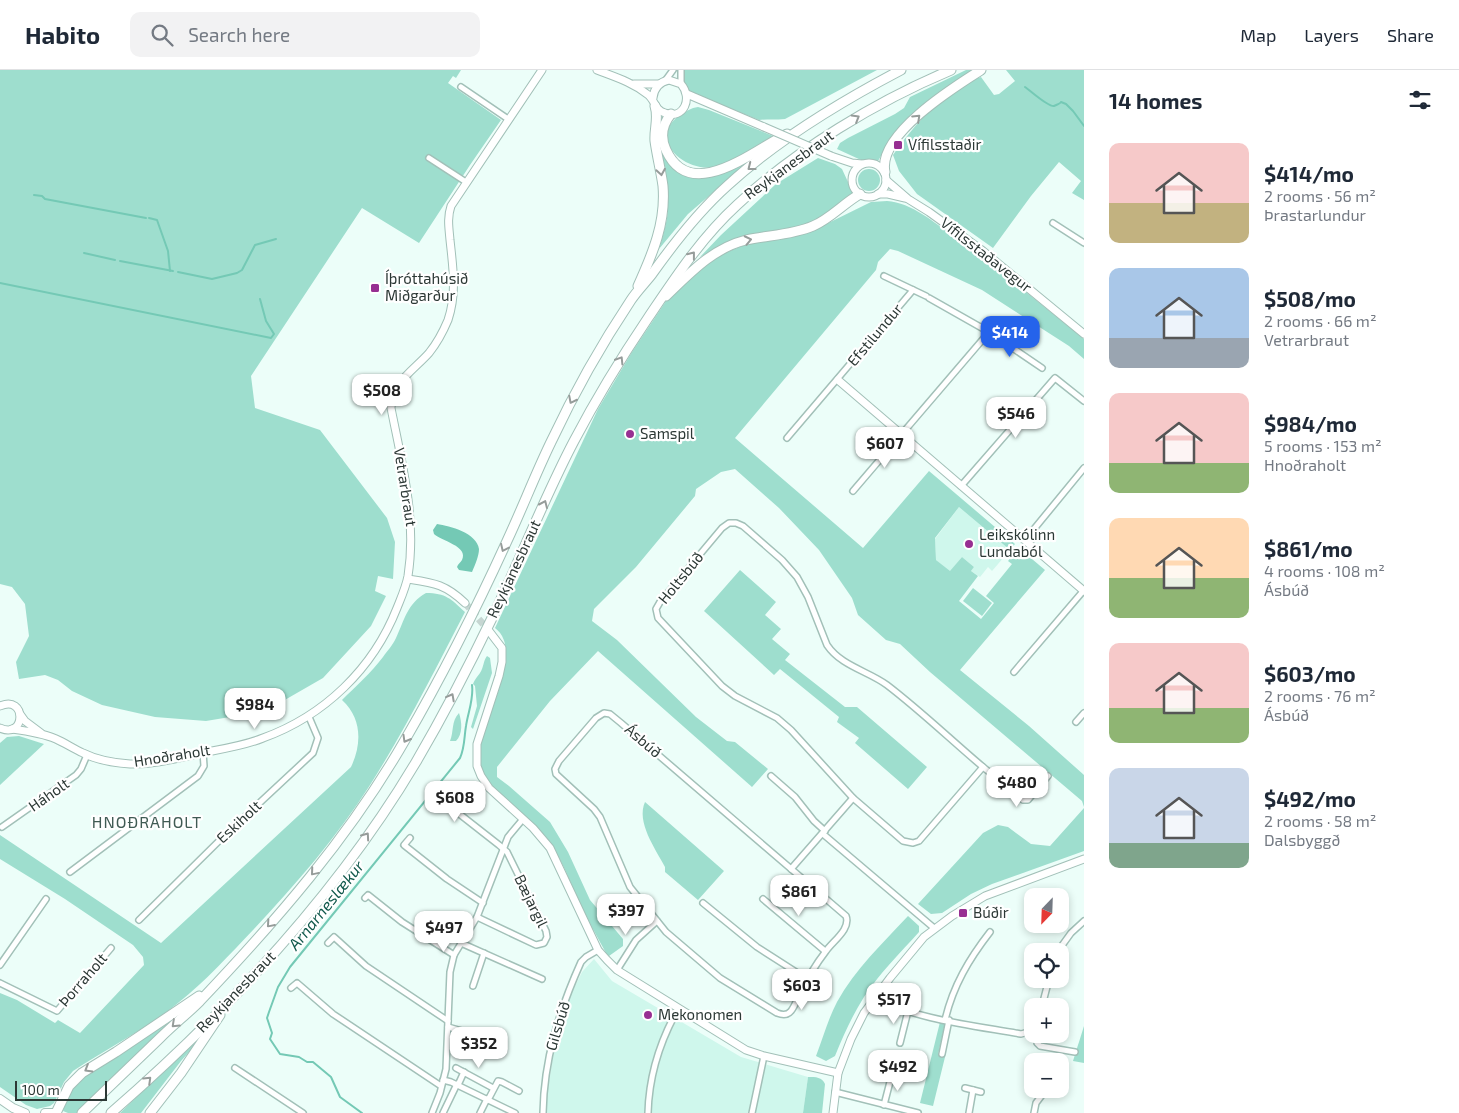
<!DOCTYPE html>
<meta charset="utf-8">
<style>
:root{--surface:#fff;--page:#f2f2f3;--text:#1f2937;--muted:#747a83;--line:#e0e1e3;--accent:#2563eb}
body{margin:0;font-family:"Exo 2",sans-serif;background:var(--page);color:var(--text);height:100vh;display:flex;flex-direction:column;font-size:19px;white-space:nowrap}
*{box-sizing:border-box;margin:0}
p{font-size:16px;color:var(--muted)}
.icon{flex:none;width:28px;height:28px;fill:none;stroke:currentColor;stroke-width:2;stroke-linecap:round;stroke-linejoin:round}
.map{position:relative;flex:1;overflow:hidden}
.panel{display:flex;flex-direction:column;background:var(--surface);width:375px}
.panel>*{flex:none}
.needle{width:32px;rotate:203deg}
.fabs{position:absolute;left:1024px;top:818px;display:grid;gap:10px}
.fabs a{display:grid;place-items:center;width:45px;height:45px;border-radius:10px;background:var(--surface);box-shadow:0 2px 8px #0003;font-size:25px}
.scale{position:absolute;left:15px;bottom:12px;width:92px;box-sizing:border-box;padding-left:5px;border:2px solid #2c3835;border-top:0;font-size:14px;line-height:18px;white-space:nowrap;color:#2c3835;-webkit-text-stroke:4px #fff;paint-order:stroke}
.price{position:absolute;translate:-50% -42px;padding:0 11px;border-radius:10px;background:#fff;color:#222;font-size:16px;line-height:32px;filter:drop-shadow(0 1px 2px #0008)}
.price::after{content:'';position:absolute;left:50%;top:30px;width:15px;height:11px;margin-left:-8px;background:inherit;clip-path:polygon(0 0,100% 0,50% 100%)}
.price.selected{background:var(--accent);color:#fff}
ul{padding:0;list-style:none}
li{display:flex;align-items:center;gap:15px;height:125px;padding:0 25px}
li span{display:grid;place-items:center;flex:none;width:140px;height:100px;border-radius:10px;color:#555}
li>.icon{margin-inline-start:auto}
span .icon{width:60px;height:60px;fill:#fffc;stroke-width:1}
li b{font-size:21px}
h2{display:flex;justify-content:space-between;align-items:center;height:60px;padding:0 25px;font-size:21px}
header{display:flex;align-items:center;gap:30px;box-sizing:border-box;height:70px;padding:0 25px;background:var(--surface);border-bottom:1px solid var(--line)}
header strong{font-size:24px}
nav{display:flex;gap:28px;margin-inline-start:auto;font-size:18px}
.search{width:350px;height:45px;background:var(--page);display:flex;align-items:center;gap:12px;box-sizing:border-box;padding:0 18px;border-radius:10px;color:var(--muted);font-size:19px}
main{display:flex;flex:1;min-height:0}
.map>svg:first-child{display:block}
.built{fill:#cff7ec}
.green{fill:#9edece}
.water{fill:#74c9b5}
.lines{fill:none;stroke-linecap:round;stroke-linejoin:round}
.stream{stroke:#74c9b5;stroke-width:2}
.secondary-tunnel{stroke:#c6d6d2;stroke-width:7;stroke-dasharray:7 3.5;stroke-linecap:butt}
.street-casing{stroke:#a2c0b8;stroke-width:8}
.secondary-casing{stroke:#a2c0b8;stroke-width:9}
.primary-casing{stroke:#a2c0b8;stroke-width:10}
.highway-casing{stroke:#a2c0b8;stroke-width:11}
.street{stroke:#fff;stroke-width:5}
.secondary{stroke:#fff;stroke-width:7}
.primary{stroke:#fff;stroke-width:8}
.highway{stroke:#fff;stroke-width:9}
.secondary-bridge-casing{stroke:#a2c0b8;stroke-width:9;stroke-linecap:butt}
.secondary-bridge{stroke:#fff;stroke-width:7}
.oneway{stroke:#969c9a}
.poi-dot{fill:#972f92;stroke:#fff;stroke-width:2}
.labels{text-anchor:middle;stroke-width:4.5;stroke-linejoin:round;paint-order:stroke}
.poi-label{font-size:15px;fill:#2c3835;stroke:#fff;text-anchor:start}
.street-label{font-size:15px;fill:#2c3835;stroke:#fff}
.neighbourhood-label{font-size:16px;letter-spacing:1px;fill:#405b54;stroke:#fff}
.water-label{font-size:16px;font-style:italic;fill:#11594c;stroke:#fff}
</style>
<header>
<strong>Habito</strong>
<div class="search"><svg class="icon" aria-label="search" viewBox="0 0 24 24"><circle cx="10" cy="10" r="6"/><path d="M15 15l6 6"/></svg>Search here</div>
<nav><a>Map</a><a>Layers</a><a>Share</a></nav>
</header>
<main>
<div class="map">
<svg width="1084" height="1043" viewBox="0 0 1084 1043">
<rect width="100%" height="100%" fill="#ecfef9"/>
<g class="built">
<polygon points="959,437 1010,480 992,501 988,497 980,507 971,501 974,497 962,487 950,502 936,490 935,469"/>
<polygon points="594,889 612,911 741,987 808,1007 803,1043 546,1043 546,1030 557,962 569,928 582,902"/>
</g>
<g class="green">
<polygon points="0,0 461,0 456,8 453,6 448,13 501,50 470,95 419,173 362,138 251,306 255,338 320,360 387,448 395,472 393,509 378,506 375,521 386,526 371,556 323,608 283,631 242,645 206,651 155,647 102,635 72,621 58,610 45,605 19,609 16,592 29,566 25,534 12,517 0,514"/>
<path d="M683 0H877L785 49C776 50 768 49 759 50L690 22 684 12Z"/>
<polygon points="966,0 974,0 889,72 878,91 861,90 837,79 840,73 848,68 895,44 904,38 910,27"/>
<path d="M1006 0H1084V130L1072 123 1081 111 1059 92 1031 126 993 178 917 124 899 101 893 85C913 56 946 18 981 7L994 25 999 24 1015 11Z"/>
<path d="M698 37 709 40 773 66C756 75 733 93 714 97 683 102 647 68 680 45 686 41 691 38 698 37Z"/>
<path d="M661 82C679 105 700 114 729 101 737 97 744 91 753 90L724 113 688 144 659 179C662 169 665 159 667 148 670 126 666 103 661 82Z"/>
<polygon points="818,88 835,94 842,99 854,125 813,154 725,174 700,187 721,165 776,114"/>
<circle cx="869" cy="110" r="11"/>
<path d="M887 131C912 133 934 152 954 167 999 199 1041 234 1084 269V289L1069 276 982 220 898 181 890 179 878 192 876 200 735 368 863 478 929 401 1015 474 1010 480 959 437 935 468 936 490 950 501 962 487 974 497 971 501 978 506 959 531 981 549 994 533 986 526 1012 494 1008 491 1019 478 1045 500 960 600 1029 656 1084 705V737L1082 731 930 602 900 574 886 570 858 545 852 528 819 480 779 438 735 399 721 402 696 419 695 426 636 497 594 539 592 551 617 570 696 647 727 671 735 672 768 699 752 717 598 581 550 631 497 697V707L509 716 550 752 568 782 590 830 623 869V876L609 886 606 883C595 863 584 843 575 822 567 805 560 786 549 771 532 748 485 722 480 696 473 660 529 584 495 558L598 339 632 282 668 228 695 202 720 185 747 174 808 163 871 132Z"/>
<polygon points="740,500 776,532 765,545 781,559 772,569 790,584 785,590 845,637 857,637 927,697 908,719 855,673 859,668 837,652 839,647 780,599 774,605 704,541"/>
<polygon points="973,518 992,533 982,546 963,531"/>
<path d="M426 523C446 523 451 529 465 542 435 600 405 660 370 715 337 767 296 814 254 859 230 884 205 912 178 933 146 959 108 978 73 1001L64 1012 54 1033 50 1036 37 1039 26 1035 0 1017V923L17 930 55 953 58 950 80 963 144 895 143 887 133 875 65 829 0 789V765L161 873 351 697C362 674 362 648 342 630 356 616 371 603 383 587 387 581 393 575 396 568 405 549 407 534 426 523Z"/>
<path d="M487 586 490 588 492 603 473 659 471 657 477 636 475 616 473 614C475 609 477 607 480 603 484 597 483 591 487 586Z"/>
<path d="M459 643C462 652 463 664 456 671H450C454 662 451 651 459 643Z"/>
<polygon points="19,666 44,674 0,715 0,673 7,667"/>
<path d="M645 732 724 801 698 830 665 802V797C655 778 636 752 645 732Z"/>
<polygon points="1084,738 1084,781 992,814 971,824 942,843 931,844 918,834 983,763 998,755 1008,757 1031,774 1050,776"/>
<path d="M908 846 919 856V862C900 883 879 904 864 927 852 946 843 966 835 986L826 991 816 986C823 968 828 949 837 932 855 899 883 873 908 846Z"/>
<polygon points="181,944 80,1043 68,1043 63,1041 67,1027 72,1017 82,1008 115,988"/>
<polygon points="940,952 945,953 938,985 945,987 933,1036 920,1033"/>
<polygon points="1084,956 1084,993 1073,991"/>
<polygon points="202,964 204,965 181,991 141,1043 120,1043"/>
<path d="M808 1007C816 1007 822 1007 825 1014L822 1043H803Z"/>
</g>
<path class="water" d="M437 454C450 456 477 463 479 479 479 486 475 495 472 502L459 500 457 497C458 494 460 493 462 490 469 476 441 471 434 464L433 460Z"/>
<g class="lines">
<g class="stream">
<path d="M1025 17C1031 21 1048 37 1054 36 1054 36 1061 33 1061 32L1066 34 1073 41 1084 56"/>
<polyline points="34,125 42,126 45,129 146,148"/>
<polyline points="149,148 157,150 168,181 170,201"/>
<polyline points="84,183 115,190"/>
<polyline points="120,191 173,201"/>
<polyline points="178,202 212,209 237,203 242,200 255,175 276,169"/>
<polyline points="0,213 271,268 274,264 266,251 260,229"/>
<path d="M362 1043 340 1027 331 1007 313 992H307L299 987 280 984 270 969 272 963 267 948 269 942 278 917 290 897 460 688C465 677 464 667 466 656 468 642 474 629 472 615"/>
</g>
<polyline class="secondary-tunnel" points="465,533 489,561"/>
<g class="street-casing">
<g id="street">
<polyline points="681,0 681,14"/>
<polyline points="665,11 673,0"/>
<polyline points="461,17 508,49"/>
<polyline points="429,88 466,112"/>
<polyline points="1053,153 1084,173"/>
<polyline points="884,206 926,226"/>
<polyline points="929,228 989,262 1042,298"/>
<polyline points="787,368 913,220"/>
<polyline points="961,416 1055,308 1084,331"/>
<polyline points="853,421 989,262"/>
<path d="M729 453H736L743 456 782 490 797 507 808 527 827 575C841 596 868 601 887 615 921 641 951 670 983 697L919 771 913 773 903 771 853 728 791 660 777 648 735 626 722 616 658 548 656 539 660 532 722 458Z"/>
<polyline points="1025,470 1084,398"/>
<polyline points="1014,602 1084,520"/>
<path d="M604 643 610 644 621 653 846 846C851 859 833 871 826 881 816 894 807 909 800 924 797 929 795 936 791 941 787 946 782 945 777 943L720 908 666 862 630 817 600 747 594 739 556 704 555 699 559 691 596 648Z"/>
<polyline points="1076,652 1084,643"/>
<polyline points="983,697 1023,730 1028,730 1048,706"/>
<polyline points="771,706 795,727 814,751 825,761"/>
<polyline points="445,721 439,728 499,775 507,782 546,861 547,867 544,873 536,875 477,847"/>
<polyline points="2,757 76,705 81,699 87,685"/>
<polyline points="823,764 934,858"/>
<polyline points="410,768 404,775 447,809 483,833"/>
<polyline points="791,799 853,728"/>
<polyline points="70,802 198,706 204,696 203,682"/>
<polyline points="365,828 368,825 402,852 454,885"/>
<polyline points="763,829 825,881"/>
<polyline points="703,833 757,877 807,909"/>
<polyline points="139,850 224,766 313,683 318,668 309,647"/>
<polyline points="328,873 334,867 366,896 448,951"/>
<polyline points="461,873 542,909"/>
<polyline points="1058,881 1071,863 1084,851"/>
<polyline points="0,895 46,829"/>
<polyline points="617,900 636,870 657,851"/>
<polyline points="0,913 57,941 111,878"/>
<polyline points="473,916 484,883"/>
<polyline points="291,918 297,913 333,944 441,1016"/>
<path d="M874 927C912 949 977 956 1021 964L1032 961"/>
<polyline points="1042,936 1049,909"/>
<path d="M945 950C953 916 969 889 990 862"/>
<polyline points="448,957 483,967"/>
<polyline points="1030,963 1038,968 1037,973 1040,976 1075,982"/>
<polyline points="900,973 908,941"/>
<polyline points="942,984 949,950"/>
<polyline points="235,998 303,1043"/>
<polyline points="456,998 493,1018"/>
<polyline points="443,1010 451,1012 515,1043"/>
<polyline points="458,1015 464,1002"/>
<polyline points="965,1018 973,1020"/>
<polyline points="835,1022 918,1043"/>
<polyline points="488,1030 498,1011 502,1012 519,1021"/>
<polyline points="884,1035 892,1004"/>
<polyline points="432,1043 440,1023 446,999 450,902 454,885 477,847 508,767 523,749"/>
<polyline points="443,1043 457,1014"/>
<polyline points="480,1043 487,1029"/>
<path d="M543 1043C544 989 559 941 581 892L586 887 598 880"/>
<path d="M648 1043C649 1006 660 971 678 939"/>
<polyline points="752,1043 764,986"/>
<polyline points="969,1043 973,1020 981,1022"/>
<polyline points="1034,1043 1036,1033 1042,1025"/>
</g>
</g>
<g class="secondary-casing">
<g id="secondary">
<path d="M597 0C615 7 632 12 647 24 655 29 654 40 665 43 684 50 693 28 681 14L669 10C659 12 654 18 653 28"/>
<polyline points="634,14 658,14"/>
<polyline points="687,24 764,57"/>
<polyline points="831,86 852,93 862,94"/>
<circle cx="869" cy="110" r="17"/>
<polyline points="886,110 908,129 929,142 983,181 1084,264"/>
<polyline points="878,124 888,124 905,128"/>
<polyline points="838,310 1084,521"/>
<path d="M408 509C434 513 445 514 465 533"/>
<polyline points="489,561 502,578 502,592 499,606 477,674 477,696 481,706 489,718 533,758 550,778 598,880 607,890 617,900 746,980 764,986 838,1003"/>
<path d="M0 636C27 624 26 670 0 658"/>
<polyline points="20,644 25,651 41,663"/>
<path d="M12 659C27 661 42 663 56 669 65 673 74 679 83 683 97 690 114 693 130 694 154 695 178 688 201 683 222 679 244 676 263 668 324 646 373 599 397 538 401 528 406 517 408 506 417 449 402 394 391 338 391 313 414 300 429 283 437 273 443 262 448 250 457 223 453 198 450 170 449 158 447 148 451 136L542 0"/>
<polyline points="833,1043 838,1003 851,969 864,943 890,908 924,867 952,846 985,826 1084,789"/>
</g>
</g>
<g class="primary-casing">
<g id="primary">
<polyline points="0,1029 13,1038 25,1043"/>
<polyline points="45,1043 54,1043"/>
</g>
</g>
<g class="highway-casing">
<g id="highway">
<path d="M671 44C662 55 660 67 666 80 691 135 755 79 787 64"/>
<path d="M885 102C877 65 954 17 981 0"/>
<path d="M638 216C653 183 666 152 663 116 661 101 657 86 655 71 654 59 659 48 655 36"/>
<path d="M666 226C690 203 713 178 746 170 769 165 792 165 813 156 830 149 844 133 860 124"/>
<polyline points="56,1043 69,1016 82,1003 116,982 199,926"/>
<path d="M82 1043C108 1018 134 993 160 968 173 955 187 944 200 931 276 851 350 766 405 670 442 606 476 539 507 471 522 439 535 405 551 372 574 323 601 275 631 230 637 221 645 213 652 204 674 173 698 142 727 116 778 69 840 32 901 0"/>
<path d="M111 1043C228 941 337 825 416 692 443 646 470 594 493 546 521 488 544 428 574 371 596 329 621 288 648 248 675 208 701 168 737 135 796 80 877 31 951 0"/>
<polyline points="150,1043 181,1003 220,945"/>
</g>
</g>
<use href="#street" class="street"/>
<use href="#secondary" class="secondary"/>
<use href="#primary" class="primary"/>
<use href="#highway" class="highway"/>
<g class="secondary-bridge-casing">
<polyline id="secondary-bridge" points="764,57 831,86"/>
</g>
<use href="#secondary-bridge" class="secondary-bridge"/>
</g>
<defs><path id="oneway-chevron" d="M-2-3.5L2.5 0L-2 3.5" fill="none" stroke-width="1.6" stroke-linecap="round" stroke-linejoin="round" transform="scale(1.25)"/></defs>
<g class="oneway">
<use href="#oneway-chevron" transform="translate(856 48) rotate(-31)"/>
<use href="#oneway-chevron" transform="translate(917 48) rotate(-43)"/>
<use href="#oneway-chevron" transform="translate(751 97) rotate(142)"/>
<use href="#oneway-chevron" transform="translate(661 102) rotate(81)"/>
<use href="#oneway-chevron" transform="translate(748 170) rotate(-12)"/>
<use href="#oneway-chevron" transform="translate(692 185) rotate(-52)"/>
<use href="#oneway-chevron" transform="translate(620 290) rotate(-58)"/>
<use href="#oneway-chevron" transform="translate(572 330) rotate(117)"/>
<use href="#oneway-chevron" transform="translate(544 434) rotate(-66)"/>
<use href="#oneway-chevron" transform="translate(504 478) rotate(115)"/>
<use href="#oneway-chevron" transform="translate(451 627) rotate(-62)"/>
<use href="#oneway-chevron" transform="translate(406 669) rotate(120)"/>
<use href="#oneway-chevron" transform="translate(366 766) rotate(-55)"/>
<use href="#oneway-chevron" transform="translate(314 802) rotate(130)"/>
<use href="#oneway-chevron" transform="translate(270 854) rotate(131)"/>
<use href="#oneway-chevron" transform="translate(175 954) rotate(137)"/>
<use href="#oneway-chevron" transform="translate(88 999) rotate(149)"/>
<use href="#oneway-chevron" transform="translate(148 1010) rotate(-44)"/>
</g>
<g class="poi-dot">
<rect x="893" y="70" width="10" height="10" rx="2.5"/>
<rect x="370" y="213" width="10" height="10" rx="2.5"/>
<circle cx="630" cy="364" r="5"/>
<circle cx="969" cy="474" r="5"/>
<rect x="958" y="838" width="10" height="10" rx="2.5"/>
<circle cx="648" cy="945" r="5"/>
</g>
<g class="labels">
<g class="poi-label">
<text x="908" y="80">Vífilsstaðir</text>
<text x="385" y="214">Íþróttahúsið<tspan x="385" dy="17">Miðgarður</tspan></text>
<text x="640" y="369">Samspil</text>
<text x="979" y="470">Leikskólinn<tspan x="979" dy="17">Lundaból</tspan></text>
<text x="973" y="848">Búðir</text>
<text x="658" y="950">Mekonomen</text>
</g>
<g class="street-label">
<text transform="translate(789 95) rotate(-36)" y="5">Reykjanesbraut</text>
<text transform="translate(986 185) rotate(38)" y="5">Vífilsstaðavegur</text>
<text transform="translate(875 265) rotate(-50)" y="5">Efstilundur</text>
<text transform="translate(405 417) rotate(81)" y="5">Vetrarbraut</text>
<text transform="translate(514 499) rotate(-65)" y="5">Reykjanesbraut</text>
<text transform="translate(681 508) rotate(-51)" y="5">Holtsbúð</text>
<text transform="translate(643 671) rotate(41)" y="5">Ásbúð</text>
<text transform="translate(172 686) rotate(-9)" y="5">Hnoðraholt</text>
<text transform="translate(49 725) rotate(-35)" y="5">Háholt</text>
<text transform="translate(239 752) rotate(-43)" y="5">Eskiholt</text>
<text transform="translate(531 831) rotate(64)" y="5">Bæjargil</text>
<text transform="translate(83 910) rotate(-49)" y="5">Þorraholt</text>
<text transform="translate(236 922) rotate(-46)" y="5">Reykjanesbraut</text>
<text transform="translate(558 956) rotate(-73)" y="5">Gilsbúð</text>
</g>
<g class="neighbourhood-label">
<text x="147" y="758">HNOÐRAHOLT</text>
</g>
<g class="water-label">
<text transform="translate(326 835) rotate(-51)" y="6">Arnarneslækur</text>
</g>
</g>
</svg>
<div class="fabs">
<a><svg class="needle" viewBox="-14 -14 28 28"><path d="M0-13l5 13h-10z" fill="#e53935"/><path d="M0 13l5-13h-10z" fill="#747a83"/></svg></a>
<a><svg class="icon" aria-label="locate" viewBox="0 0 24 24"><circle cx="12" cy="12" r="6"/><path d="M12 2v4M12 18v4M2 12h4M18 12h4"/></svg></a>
<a>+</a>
<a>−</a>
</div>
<div class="scale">100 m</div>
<b class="price selected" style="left:1010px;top:288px">$414</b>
<b class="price" style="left:382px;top:346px">$508</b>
<b class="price" style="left:1016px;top:369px">$546</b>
<b class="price" style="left:885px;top:399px">$607</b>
<b class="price" style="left:255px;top:660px">$984</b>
<b class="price" style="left:1017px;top:738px">$480</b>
<b class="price" style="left:455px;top:753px">$608</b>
<b class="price" style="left:799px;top:847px">$861</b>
<b class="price" style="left:626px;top:866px">$397</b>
<b class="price" style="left:444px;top:883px">$497</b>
<b class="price" style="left:802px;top:941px">$603</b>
<b class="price" style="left:894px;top:955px">$517</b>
<b class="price" style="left:479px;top:999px">$352</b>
<b class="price" style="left:898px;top:1022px">$492</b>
</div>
<section class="panel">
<h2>14 homes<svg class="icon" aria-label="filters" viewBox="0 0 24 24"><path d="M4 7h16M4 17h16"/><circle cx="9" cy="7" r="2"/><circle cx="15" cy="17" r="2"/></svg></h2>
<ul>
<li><span style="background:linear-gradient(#f6c9c9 60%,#c2b280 0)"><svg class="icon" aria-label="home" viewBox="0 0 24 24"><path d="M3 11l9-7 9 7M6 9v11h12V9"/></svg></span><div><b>$414/mo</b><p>2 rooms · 56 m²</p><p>Þrastarlundur</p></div></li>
<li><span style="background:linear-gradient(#a9c7e8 70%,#9aa5b1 0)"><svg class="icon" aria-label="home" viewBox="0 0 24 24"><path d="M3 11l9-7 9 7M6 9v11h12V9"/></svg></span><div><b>$508/mo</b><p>2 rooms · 66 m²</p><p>Vetrarbraut</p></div></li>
<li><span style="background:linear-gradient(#f6c9c9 70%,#8fb573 0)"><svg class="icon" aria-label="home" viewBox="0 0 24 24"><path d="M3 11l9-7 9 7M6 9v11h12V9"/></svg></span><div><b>$984/mo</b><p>5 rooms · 153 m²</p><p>Hnoðraholt</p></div></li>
<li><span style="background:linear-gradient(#ffd9b3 60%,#8fb573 0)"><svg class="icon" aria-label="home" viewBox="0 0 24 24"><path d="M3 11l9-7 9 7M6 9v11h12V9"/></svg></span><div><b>$861/mo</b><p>4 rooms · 108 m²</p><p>Ásbúð</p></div></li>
<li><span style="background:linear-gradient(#f6c9c9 65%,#8fb573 0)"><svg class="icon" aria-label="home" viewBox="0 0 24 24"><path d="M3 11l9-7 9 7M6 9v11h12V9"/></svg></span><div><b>$603/mo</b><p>2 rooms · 76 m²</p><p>Ásbúð</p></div></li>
<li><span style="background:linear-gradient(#c9d6e8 75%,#7fa58c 0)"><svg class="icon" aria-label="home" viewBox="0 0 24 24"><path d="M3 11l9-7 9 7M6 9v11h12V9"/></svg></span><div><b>$492/mo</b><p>2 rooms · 58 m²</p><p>Dalsbyggð</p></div></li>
</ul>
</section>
</main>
